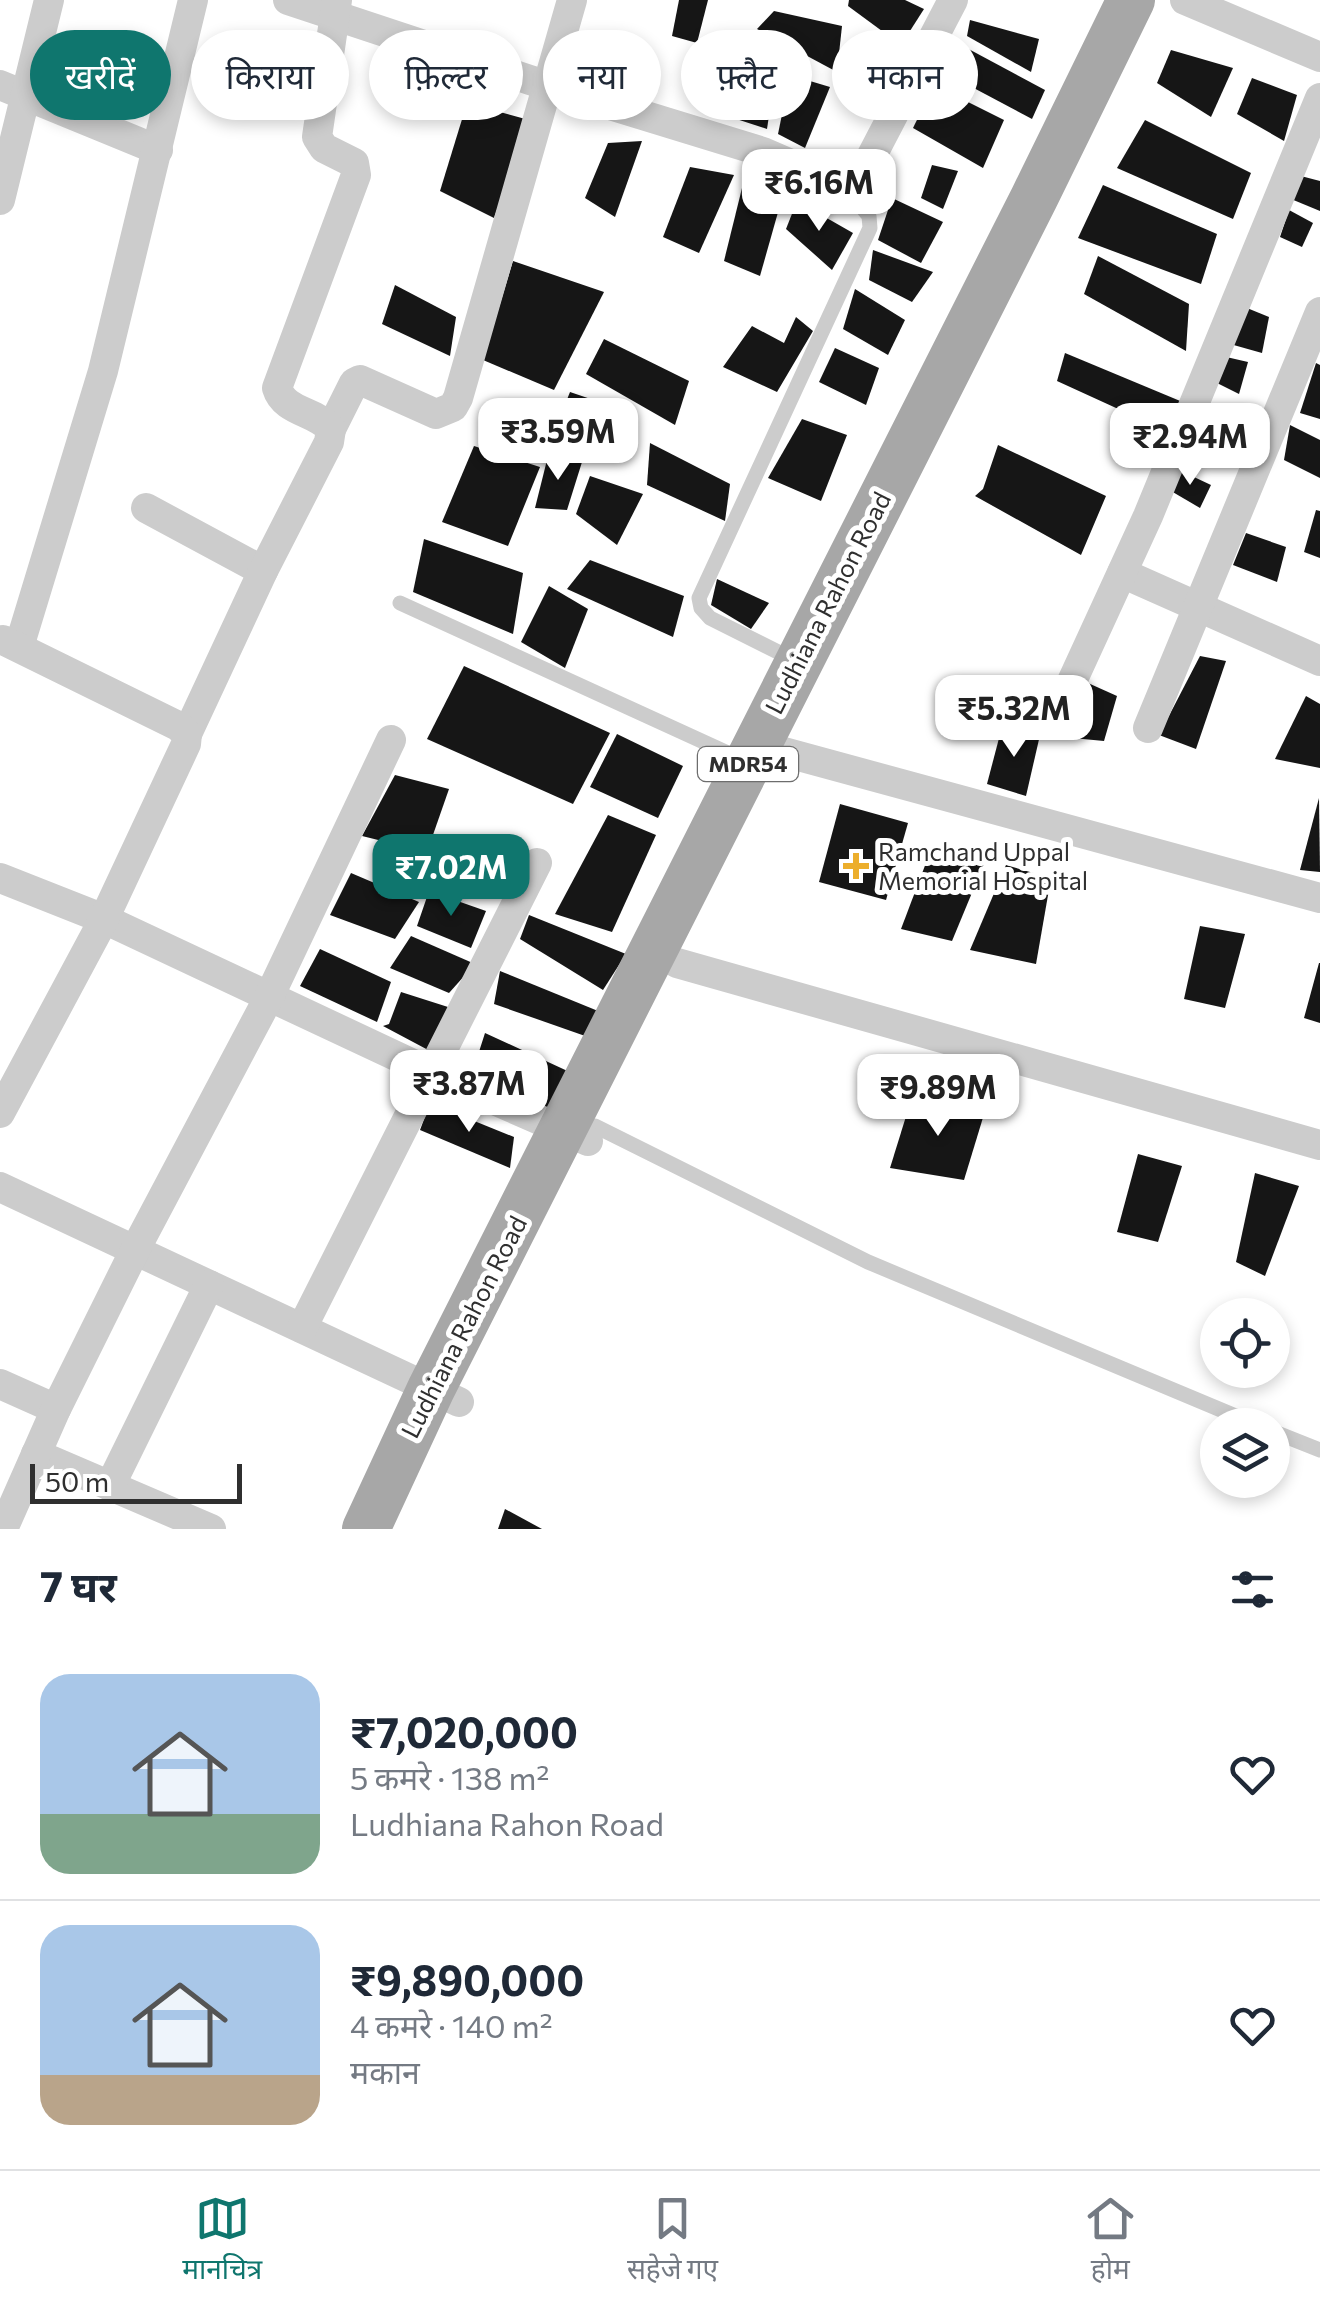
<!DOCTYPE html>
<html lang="hi">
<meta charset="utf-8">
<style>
:root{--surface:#fff;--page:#f6f6f7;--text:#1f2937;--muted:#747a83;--line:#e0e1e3;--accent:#0f766e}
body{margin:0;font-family:Commissioner,"Noto Sans Devanagari",sans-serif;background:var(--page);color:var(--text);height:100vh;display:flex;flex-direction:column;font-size:38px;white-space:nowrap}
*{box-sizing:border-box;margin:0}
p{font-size:32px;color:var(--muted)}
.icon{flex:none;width:55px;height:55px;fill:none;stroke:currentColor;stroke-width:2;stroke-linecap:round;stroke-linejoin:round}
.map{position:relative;height:1529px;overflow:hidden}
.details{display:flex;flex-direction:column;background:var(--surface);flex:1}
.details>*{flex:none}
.hud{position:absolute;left:30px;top:30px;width:1260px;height:90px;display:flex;gap:20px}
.tools{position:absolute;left:1200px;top:1298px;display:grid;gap:20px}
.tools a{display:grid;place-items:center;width:90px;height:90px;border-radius:50%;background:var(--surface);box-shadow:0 5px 15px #0003;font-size:50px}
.scale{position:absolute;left:30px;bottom:25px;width:212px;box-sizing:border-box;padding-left:10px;border:5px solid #2f2f2f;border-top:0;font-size:28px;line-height:35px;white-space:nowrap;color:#2f2f2f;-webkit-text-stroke:8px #fff;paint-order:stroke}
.price{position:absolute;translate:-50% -85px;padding:0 22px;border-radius:20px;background:#fff;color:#222;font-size:32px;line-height:65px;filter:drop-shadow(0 2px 5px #0008)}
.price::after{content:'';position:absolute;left:50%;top:60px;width:30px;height:22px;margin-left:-15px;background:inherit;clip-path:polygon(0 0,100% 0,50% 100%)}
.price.on{background:var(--accent);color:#fff}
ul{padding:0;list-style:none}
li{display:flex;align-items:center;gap:30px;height:250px;padding:0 40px}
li+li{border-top:2px solid var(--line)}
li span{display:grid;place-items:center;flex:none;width:280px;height:200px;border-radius:30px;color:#555}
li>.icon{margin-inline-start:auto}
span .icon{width:120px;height:120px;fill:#fffc;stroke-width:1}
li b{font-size:42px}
h2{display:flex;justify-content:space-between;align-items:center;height:120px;padding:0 40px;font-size:42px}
.tag{padding:0 35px;border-radius:45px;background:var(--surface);box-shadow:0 5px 15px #0003;font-size:35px;line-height:90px}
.tag.on{background:var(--accent);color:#fff}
.tabs{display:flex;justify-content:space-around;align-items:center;height:140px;border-top:2px solid var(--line);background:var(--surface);font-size:28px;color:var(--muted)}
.tabs a{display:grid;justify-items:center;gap:5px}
.tabs .on{color:var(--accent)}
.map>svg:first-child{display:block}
.building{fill:#161616}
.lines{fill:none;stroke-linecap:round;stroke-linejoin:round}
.lane{stroke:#ccc;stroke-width:15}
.street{stroke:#ccc;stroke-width:30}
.primary{stroke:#a7a7a7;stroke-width:48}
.poi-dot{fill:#ecae2c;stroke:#fff;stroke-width:4}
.labels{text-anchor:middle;stroke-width:10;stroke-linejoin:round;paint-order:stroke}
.shield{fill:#fff;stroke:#6d6d6d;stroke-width:2.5}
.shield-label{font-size:22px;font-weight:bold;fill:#2f2f2f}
.street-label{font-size:25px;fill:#2f2f2f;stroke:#fff}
.poi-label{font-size:25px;fill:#2f2f2f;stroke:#fff;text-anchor:start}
</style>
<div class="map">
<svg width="1320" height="1529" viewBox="0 0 1320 1529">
<rect width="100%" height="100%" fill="#fff"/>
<g class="building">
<polygon points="679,0 708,0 697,43 672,36"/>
<polygon points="849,0 905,0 924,9 901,45 848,6"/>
<polygon points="774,11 842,26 837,72 757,29"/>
<polygon points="970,20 1039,39 1031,72 967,36"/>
<polygon points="581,31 647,60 630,96 572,72"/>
<polygon points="963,46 1045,90 1032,119 953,77"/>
<polygon points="1171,50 1233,68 1211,117 1157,83"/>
<polygon points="741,66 775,76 767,129 724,115"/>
<polygon points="790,75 830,87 805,148 778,134"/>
<polygon points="1252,78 1297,95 1284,141 1237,114"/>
<polygon points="934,85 1004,120 983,168 913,128"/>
<polygon points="467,103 529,120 494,218 440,191"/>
<polygon points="1145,120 1251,173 1233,219 1117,168"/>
<polygon points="642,141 615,217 585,198 608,143"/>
<polygon points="932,165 958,171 943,209 921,198"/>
<polygon points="690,167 734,175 699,253 663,237"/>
<polygon points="1297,175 1320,181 1320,211 1291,199"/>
<polygon points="743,184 784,191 760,276 724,261"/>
<polygon points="1103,185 1217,234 1201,284 1078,238"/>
<polygon points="892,198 943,222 921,263 878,240"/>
<polygon points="797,201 853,233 832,270 786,229"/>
<polygon points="1289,210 1313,223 1302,247 1280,237"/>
<polygon points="873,250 933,272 912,302 869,280"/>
<polygon points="1098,256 1189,304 1186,351 1084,294"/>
<polygon points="513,261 604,292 554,390 483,360"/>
<polygon points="395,285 456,317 450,356 382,324"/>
<polygon points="855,289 905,320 888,355 843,329"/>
<polygon points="1247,308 1269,317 1262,353 1230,344"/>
<polygon points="796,317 813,331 777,392 723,367 752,326 784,343"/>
<polygon points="604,339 689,381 675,425 586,374"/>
<polygon points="835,348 879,368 866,405 819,382"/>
<polygon points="1065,353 1185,403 1162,429 1057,381"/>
<polygon points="1222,356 1248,362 1239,394 1215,382"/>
<polygon points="1316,363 1320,365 1320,419 1300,413"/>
<polygon points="570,392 629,412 611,461 552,437"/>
<polygon points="802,419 847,435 821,501 768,478"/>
<polygon points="1290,425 1320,440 1320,478 1284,460"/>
<polygon points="1195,428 1224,434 1216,466 1190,455"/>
<polygon points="650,443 730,484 725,521 647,485"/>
<polygon points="998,445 1106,496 1081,555 975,496 983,489"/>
<polygon points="474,446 540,467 508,546 442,522"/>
<polygon points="549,452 582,462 567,510 535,508"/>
<polygon points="1177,469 1211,485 1200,508 1171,491"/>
<polygon points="590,476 643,494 617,545 576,514"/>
<polygon points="1316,510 1320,511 1320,558 1304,552"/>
<polygon points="1246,533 1286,547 1277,582 1233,565"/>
<polygon points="424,539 523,573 513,634 413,592"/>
<polygon points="590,560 684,596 673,637 567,589"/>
<polygon points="717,579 769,603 751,629 711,605"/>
<polygon points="549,586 588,609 565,668 521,642"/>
<polygon points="1200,656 1226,661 1196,749 1159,735"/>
<polygon points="464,666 610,733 573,804 427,739"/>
<polygon points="1088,683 1117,696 1104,741 1062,737"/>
<polygon points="1306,696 1320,704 1320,768 1275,759"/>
<polygon points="1003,723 1040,735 1026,796 987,784"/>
<polygon points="617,734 683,766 658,818 590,787"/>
<polygon points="395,775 449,789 427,852 362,836"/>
<polygon points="1319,798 1320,872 1300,870"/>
<polygon points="840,804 908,823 886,900 819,882"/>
<polygon points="608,815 656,835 612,932 555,914"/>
<polygon points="932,847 986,859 952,941 901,929"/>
<polygon points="1006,865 1051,878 1036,964 970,950"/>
<polygon points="351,873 419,902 395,939 330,915"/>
<polygon points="429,891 486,911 471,948 417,926"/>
<polygon points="529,915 626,954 603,990 520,939"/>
<polygon points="1200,926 1245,934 1225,1008 1184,999"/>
<polygon points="411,936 475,964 449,993 390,968"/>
<polygon points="320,949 391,982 377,1022 300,986"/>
<polygon points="1319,963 1320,963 1320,1023 1304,1018"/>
<polygon points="500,971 603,1013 588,1037 494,1004"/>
<polygon points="401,992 448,1007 430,1051 383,1026 389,1024"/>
<polygon points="485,1033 574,1074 548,1110 510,1099 516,1088 477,1058"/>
<polygon points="912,1097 985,1111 964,1180 890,1168"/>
<polygon points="430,1103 514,1137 510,1168 420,1130"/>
<polygon points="1138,1154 1182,1166 1158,1242 1117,1232"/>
<polygon points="1255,1173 1299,1186 1265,1276 1236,1262"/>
<polygon points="505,1509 542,1529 498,1529"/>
</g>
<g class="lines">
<g class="lane">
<polyline points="400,603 741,759"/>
<polyline points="794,660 710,618 701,608 699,598 870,228 869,216 846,188"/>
<polyline points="595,1126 868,1262 1257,1425"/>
<polyline points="1272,1431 1320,1450"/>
</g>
<g class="street">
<polyline points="288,0 548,86 763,152 846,188 856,181 866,167 953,0"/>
<polyline points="1185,0 1320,57"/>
<polyline points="0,85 158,150"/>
<polyline points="0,200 49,0"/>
<polyline points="331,429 354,383 360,380 436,414 453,407 458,398 572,0"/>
<polyline points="146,508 263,571"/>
<polyline points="1122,573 1320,661"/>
<polyline points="19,647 103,371 193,0"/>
<polyline points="1058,712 1148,516 1320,98"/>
<polyline points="1148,728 1320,312"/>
<path d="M187 734 263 571 329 442 331 429C316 411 284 412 277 388L356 175 354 163 324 148 317 137 337 0"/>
<polyline points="758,745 1320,898"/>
<polyline points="0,878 104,919 430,1072 588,1141"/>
<polyline points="677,963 1320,1145"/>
<polyline points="0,1113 104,919 186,744 187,734 178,726 3,640"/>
<polyline points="0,1187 459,1402"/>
<polyline points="302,1328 537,863"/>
<polyline points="0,1384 56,1409"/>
<polyline points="36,1454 211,1529"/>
<polyline points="110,1486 209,1285"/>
<polyline points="3,1529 56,1409 135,1250 269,997 391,740"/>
</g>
<polyline class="primary" points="366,1529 431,1389 1034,198 1131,0"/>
</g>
<path class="poi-dot" d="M851 851h10v10h10v10h-10v10h-10v-10h-10v-10h10z"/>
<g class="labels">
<rect class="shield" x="698" y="747" width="100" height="34" rx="8"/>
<g class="shield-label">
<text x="748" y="772">MDR54</text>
</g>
<g class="street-label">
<text transform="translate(828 603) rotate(-63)" y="9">Ludhiana Rahon Road</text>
<text transform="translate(464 1327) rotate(-63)" y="9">Ludhiana Rahon Road</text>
</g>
<g class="poi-label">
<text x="878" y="861">Ramchand Uppal<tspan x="878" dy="29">Memorial Hospital</tspan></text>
</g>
</g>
</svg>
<div class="tools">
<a><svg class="icon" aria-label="locate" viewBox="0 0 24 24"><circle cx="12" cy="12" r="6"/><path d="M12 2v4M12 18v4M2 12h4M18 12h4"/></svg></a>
<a><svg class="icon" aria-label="layers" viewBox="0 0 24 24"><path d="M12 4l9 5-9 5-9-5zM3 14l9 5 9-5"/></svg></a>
</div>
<div class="scale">50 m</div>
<b class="price" style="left:819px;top:234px">₹6.16M</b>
<b class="price" style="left:558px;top:483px">₹3.59M</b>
<b class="price" style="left:1190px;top:488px">₹2.94M</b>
<b class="price" style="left:1014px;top:760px">₹5.32M</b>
<b class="price on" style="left:451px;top:919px">₹7.02M</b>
<b class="price" style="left:469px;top:1135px">₹3.87M</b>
<b class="price" style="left:938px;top:1139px">₹9.89M</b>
<div class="hud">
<a class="tag on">खरीदें</a>
<a class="tag">किराया</a>
<a class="tag">फ़िल्टर</a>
<a class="tag">नया</a>
<a class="tag">फ़्लैट</a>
<a class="tag">मकान</a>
</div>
</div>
<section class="details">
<h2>7 घर<svg class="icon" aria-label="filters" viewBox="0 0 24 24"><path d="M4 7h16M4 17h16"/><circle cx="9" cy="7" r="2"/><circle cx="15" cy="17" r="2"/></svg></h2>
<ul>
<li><span style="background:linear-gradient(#a9c7e8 70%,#7fa58c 0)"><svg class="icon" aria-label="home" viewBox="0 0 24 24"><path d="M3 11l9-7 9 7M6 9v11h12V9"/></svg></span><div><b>₹7,020,000</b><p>5 कमरे · 138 m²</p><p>Ludhiana Rahon Road</p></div><svg class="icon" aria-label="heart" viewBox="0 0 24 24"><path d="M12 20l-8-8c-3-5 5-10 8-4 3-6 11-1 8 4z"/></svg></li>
<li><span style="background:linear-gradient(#a9c7e8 75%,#b9a48a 0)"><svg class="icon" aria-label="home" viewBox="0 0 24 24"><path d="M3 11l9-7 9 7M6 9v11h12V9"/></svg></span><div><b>₹9,890,000</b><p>4 कमरे · 140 m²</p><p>मकान</p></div><svg class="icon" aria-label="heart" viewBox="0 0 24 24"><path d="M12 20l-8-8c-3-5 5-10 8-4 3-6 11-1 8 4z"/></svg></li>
</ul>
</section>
<nav class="tabs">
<a class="on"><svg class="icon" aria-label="map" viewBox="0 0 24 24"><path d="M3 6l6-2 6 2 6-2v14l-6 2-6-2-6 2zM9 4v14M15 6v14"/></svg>मानचित्र</a>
<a><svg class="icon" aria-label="saved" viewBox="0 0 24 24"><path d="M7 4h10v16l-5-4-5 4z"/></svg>सहेजे गए</a>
<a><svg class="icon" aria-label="home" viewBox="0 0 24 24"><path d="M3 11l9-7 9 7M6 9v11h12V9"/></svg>होम</a>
</nav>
